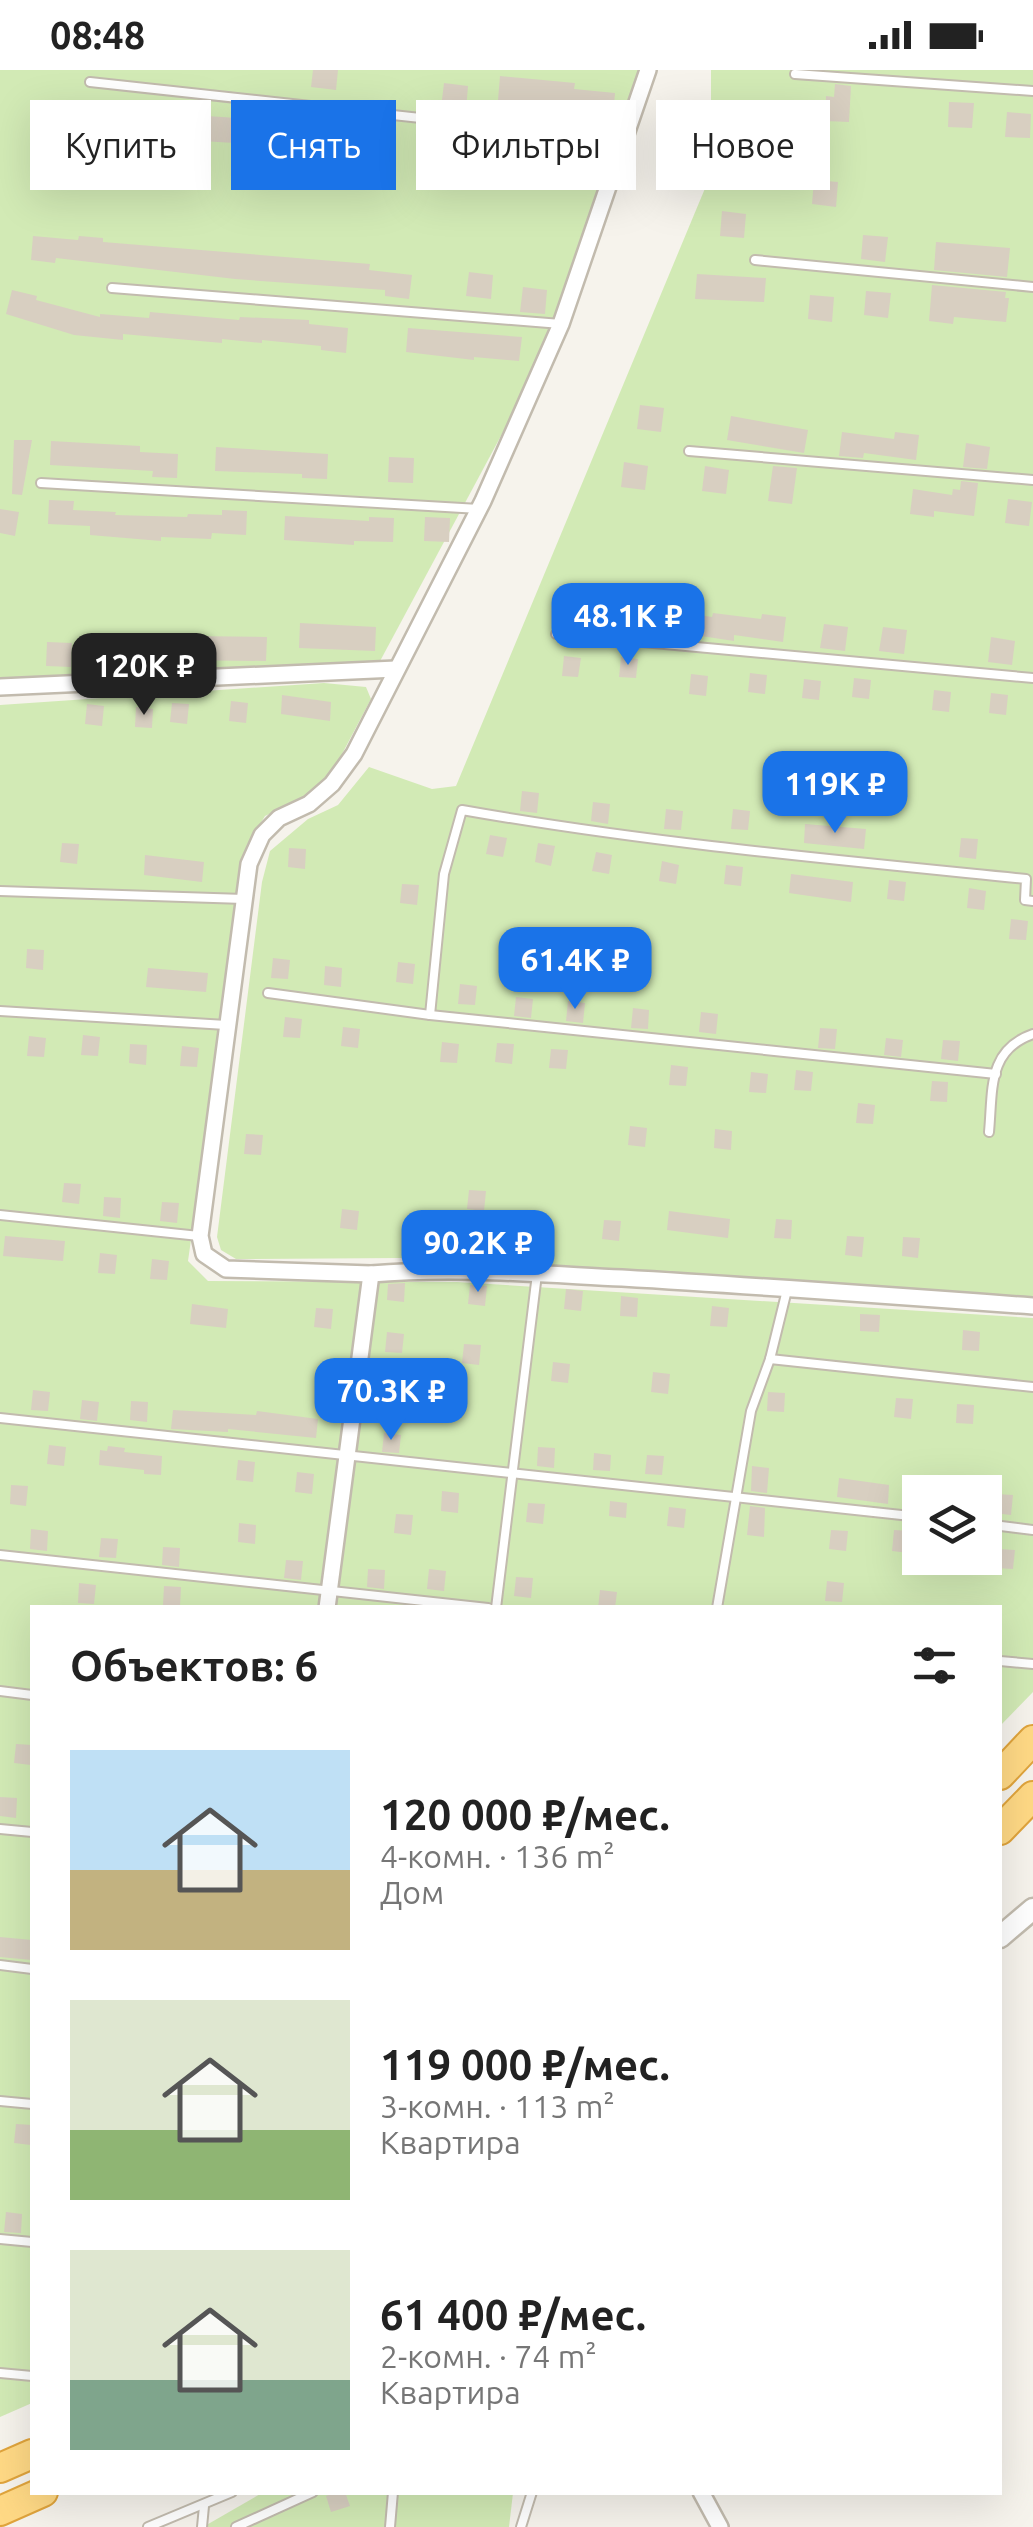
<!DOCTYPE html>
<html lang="ru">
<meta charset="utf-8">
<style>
:root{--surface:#fff;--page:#f2f2f2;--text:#222;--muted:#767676;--accent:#1a73e8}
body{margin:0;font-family:Ubuntu,sans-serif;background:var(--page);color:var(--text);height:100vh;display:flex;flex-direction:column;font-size:38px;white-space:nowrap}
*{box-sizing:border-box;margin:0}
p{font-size:32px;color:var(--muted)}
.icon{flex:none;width:55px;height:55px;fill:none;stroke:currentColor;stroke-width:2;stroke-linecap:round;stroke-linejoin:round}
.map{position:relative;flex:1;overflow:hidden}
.side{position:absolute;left:30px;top:1535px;width:972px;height:890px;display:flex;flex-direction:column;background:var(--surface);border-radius:0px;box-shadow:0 10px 40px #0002}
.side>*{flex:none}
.top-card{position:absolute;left:30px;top:30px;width:975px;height:90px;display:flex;gap:20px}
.buttons{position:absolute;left:902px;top:1405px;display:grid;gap:20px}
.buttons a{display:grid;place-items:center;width:100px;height:100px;border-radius:0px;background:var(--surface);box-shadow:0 10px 40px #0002;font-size:50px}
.price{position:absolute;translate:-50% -85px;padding:0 22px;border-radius:20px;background:var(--accent);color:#fff;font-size:32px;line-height:65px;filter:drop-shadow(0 2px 5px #0008)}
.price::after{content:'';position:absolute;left:50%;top:60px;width:30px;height:22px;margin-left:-15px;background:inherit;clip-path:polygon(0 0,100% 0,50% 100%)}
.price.selected{background:#222;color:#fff}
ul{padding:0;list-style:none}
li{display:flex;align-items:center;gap:30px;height:250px;padding:0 40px}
li span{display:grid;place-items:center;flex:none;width:280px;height:200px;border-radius:0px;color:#555}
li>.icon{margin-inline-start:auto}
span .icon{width:120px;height:120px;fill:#fffc;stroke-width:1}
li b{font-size:42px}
h2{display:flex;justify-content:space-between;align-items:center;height:120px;padding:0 40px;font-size:42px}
.tag{padding:0 35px;border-radius:0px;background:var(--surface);box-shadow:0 10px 40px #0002;font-size:35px;line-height:90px}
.tag.selected{background:var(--accent);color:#fff}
.status{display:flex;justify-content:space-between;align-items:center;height:70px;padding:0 50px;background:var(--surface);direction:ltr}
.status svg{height:28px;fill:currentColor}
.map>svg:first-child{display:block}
.green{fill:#d2eab5;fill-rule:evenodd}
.building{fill:#d8cfc1}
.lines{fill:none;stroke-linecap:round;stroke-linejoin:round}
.service-casing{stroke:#c2bbae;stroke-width:12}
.minor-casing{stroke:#c2bbae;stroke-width:20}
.tertiary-casing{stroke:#c2bbae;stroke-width:25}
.trunk-casing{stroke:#e0a43c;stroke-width:32}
.service{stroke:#fff;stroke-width:8}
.minor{stroke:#fff;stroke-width:15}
.tertiary{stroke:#fff;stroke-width:20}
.trunk{stroke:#ffd985;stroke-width:28}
</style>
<div class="status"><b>08:48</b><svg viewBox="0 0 49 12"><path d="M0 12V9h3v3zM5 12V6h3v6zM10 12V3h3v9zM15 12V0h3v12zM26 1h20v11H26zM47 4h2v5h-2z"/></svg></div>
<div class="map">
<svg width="1033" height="2457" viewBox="0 0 1033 2457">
<rect width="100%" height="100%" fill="#f6f3ec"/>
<g class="green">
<polygon points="0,0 644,0 561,254 379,593 0,611"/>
<polygon points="711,0 1033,0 1033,1227 400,1188 236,1189 221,1180 217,1167 262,812 270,781 308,749 338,735 369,697 432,719 456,716 711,104"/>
<path d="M324 613 366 617 371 629 332 703 312 724 265 746 247 775 188 1191 208 1211 457 1212 1033 1248V1622L1000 1656V1538H32V2333L0 2347V635ZM920 1422H985V1488H920Z"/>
<polygon points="262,2423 513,2423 509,2457 203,2457"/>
</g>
<g class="building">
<polygon points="313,0 338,0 336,20 311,17"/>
<polygon points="500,6 575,13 574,19 615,23 613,48 588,45 589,39 498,30"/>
<polygon points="444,13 468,16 466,40 441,38"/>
<polygon points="835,14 851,16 849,52 825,51 826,26 834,27"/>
<polygon points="949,32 974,33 972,58 948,57"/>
<polygon points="111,35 136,37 135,42 207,49 207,46 370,57 367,81 150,68 150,63 108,59"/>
<polygon points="1007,42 1031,44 1030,68 1005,67"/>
<polygon points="429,71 497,76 495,100 427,95"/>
<polygon points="536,78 602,85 599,109 534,102"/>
<polygon points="814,110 838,112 836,137 812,134"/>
<polygon points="722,141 746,144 744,168 720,166"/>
<polygon points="863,165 888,167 885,192 861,189"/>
<polygon points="33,166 78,170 79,166 103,168 103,172 370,194 369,200 412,205 409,229 385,226 385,220 235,209 56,188 55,193 31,190"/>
<polygon points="936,172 1010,178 1007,207 934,200"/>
<polygon points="469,202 493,205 491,229 466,226"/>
<polygon points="697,204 766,208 764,232 695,229"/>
<polygon points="932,215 1006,222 1005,228 1009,228 1006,252 954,247 953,254 929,251"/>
<polygon points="523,217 547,220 545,244 520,242"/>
<polygon points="12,220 37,226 36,230 100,247 100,244 149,248 150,242 239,250 240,247 309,250 309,254 348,258 346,283 321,280 321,276 262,270 262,273 222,269 222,273 123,264 123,270 74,265 6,244"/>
<polygon points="866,221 891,223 888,248 864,245"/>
<polygon points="810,225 834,227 832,252 808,249"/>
<polygon points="408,258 522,267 519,291 474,287 474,290 406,282"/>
<polygon points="640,335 664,338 661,362 637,359"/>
<polygon points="731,346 808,360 804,383 727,370"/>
<polygon points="842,362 894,369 895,362 919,365 916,390 864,383 863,388 839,386"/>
<polygon points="14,370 32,370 22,425 12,424"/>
<polygon points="51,371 140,376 140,382 178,384 177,408 152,407 153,401 50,395"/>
<polygon points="966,373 990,377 987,399 963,397"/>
<polygon points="216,377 328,384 327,409 302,408 302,404 215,401"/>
<polygon points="389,387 414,388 413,413 388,412"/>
<polygon points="624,392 648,396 645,420 621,417"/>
<polygon points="705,396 729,400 726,424 702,421"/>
<polygon points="773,396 797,398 792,434 768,431"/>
<polygon points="961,411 978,413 974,446 934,441 934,447 910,444 913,419 952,425 953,419 960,420"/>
<polygon points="1008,429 1032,432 1029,456 1005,453"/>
<polygon points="49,430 74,431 73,440 116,442 115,445 187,447 188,444 222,445 222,440 247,441 246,465 212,463 211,469 161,467 161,471 90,465 90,456 48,454"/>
<polygon points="0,439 19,442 15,466 0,463"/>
<polygon points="285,446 369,451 369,447 394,448 393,472 354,471 354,475 284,470"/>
<polygon points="425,447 450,448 449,472 424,471"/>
<polygon points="589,526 613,530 609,554 585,551"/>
<polygon points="666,540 712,547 713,543 761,549 762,544 786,547 783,572 734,565 734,571 688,564 687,568 663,565"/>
<polygon points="300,553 376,557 375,581 299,578"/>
<polygon points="824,554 848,557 845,581 820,578"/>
<polygon points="883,557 907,560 904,584 879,581"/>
<polygon points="95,565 267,567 266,591 94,589"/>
<polygon points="991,567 1015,571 1012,595 988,592"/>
<polygon points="47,572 72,573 71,597 46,596"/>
<polygon points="564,586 581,588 578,607 562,606"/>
<polygon points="621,587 638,589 636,608 619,607"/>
<polygon points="750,603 767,605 765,624 748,622"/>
<polygon points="691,604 708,606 706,626 689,624"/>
<polygon points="854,608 871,610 869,629 852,627"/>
<polygon points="804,609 821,611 819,630 802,628"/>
<polygon points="934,620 951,622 949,642 932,640"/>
<polygon points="991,623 1008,625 1006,645 989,643"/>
<polygon points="282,625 331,632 330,651 281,644"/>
<polygon points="231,631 248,633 246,653 229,651"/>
<polygon points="172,633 189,634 187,654 170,652"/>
<polygon points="87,634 104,636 102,656 85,654"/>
<polygon points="136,637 153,639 152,658 135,657"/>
<polygon points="522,721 539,723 537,743 520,741"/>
<polygon points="593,732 610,734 608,754 591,751"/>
<polygon points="666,739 683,741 681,760 664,759"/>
<polygon points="733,739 750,741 748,760 731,759"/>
<polygon points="805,754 866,759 864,779 804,773"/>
<polygon points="490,765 507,768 503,787 486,784"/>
<polygon points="961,768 978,769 976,789 959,787"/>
<polygon points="62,773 79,774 77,794 60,792"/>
<polygon points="538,773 555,776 551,796 535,792"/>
<polygon points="289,778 306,779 305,799 288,797"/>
<polygon points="596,782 612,785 609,804 592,801"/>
<polygon points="145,785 204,792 202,812 144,805"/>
<polygon points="662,791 679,795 676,814 659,811"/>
<polygon points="726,795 743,797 741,816 724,814"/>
<polygon points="791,804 853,812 851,832 789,823"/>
<polygon points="889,810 906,812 904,831 887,829"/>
<polygon points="402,814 419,815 417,835 400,833"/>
<polygon points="969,818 986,821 984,840 967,838"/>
<polygon points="1011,849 1028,851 1026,870 1009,869"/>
<polygon points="27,879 44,880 43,900 26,898"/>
<polygon points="273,888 290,890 288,909 271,908"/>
<polygon points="398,892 415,894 413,914 396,912"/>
<polygon points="325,896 342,898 341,917 324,915"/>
<polygon points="148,898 208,903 206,922 146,917"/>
<polygon points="460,914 477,916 475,935 458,934"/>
<polygon points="516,927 533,929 531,948 514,946"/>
<polygon points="568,931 585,933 583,953 566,951"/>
<polygon points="633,938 649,940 648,959 631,958"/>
<polygon points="701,942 718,944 716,964 699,962"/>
<polygon points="285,947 302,949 300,968 283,967"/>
<polygon points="343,957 360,959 358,978 341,976"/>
<polygon points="820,958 837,959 835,979 818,978"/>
<polygon points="83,965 100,967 98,986 81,985"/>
<polygon points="29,966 46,968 44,987 27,986"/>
<polygon points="886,968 903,970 901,987 884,985"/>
<polygon points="943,970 960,971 958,991 941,989"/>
<polygon points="442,972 459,974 457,993 440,992"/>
<polygon points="497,973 514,974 512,994 495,992"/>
<polygon points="130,974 147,975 146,995 129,993"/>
<polygon points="182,976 199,978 197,997 180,996"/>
<polygon points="551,979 568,980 566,999 549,998"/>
<polygon points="671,995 688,997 686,1016 669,1015"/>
<polygon points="796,1000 813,1002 811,1021 794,1020"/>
<polygon points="751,1002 768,1004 766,1023 749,1022"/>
<polygon points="932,1011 948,1012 947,1032 930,1031"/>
<polygon points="858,1033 875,1035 873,1054 856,1053"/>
<polygon points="630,1056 647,1058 645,1077 628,1075"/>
<polygon points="715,1059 732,1061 731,1080 714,1078"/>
<polygon points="246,1064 263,1065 261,1085 244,1084"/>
<polygon points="64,1113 81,1114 79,1134 62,1132"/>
<polygon points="469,1120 486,1121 484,1141 467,1139"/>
<polygon points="104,1127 121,1128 120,1148 103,1146"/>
<polygon points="162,1132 179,1133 177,1153 160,1151"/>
<polygon points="342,1139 359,1141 357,1160 340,1158"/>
<polygon points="669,1141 730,1149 728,1168 667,1160"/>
<polygon points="776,1149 792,1150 791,1169 774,1168"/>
<polygon points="604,1150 621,1151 619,1171 602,1169"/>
<polygon points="5,1166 65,1171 63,1191 3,1186"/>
<polygon points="847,1166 864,1167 862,1187 845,1185"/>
<polygon points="903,1167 920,1168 918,1188 902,1186"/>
<polygon points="100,1183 117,1185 115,1204 98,1203"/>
<polygon points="152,1189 169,1191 167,1210 150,1209"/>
<polygon points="405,1213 404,1232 387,1230 388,1214"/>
<polygon points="470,1215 487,1216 485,1236 468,1234"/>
<polygon points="566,1219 583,1221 581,1241 564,1239"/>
<polygon points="621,1226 638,1228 637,1247 620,1246"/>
<polygon points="192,1234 228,1239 226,1258 190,1254"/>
<polygon points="712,1236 729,1238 727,1257 710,1256"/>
<polygon points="316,1238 333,1239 331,1259 314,1257"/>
<polygon points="860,1244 880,1245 879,1262 860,1261"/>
<polygon points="963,1260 980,1262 979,1281 962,1280"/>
<polygon points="387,1262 404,1264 402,1283 385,1282"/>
<polygon points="464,1274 481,1275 479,1295 462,1293"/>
<polygon points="553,1292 570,1294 568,1313 551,1311"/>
<polygon points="653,1302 670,1304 668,1324 651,1322"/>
<polygon points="33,1320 50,1322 48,1341 31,1340"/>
<polygon points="768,1322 785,1323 784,1342 767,1341"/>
<polygon points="896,1328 913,1329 911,1349 894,1347"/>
<polygon points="82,1330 99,1332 97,1351 80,1349"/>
<polygon points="131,1331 148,1332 147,1352 130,1350"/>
<polygon points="957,1334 974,1335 973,1354 956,1353"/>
<polygon points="173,1340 256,1345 257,1341 318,1349 316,1368 228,1359 228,1362 171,1359"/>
<polygon points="384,1363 401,1365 399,1383 382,1382"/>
<polygon points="49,1375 66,1377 64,1396 47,1394"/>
<polygon points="108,1376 125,1378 124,1382 162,1386 161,1405 144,1404 144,1400 99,1395 100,1380 107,1381"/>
<polygon points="538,1377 555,1378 554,1398 537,1396"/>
<polygon points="594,1383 611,1385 610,1401 593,1400"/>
<polygon points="647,1385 664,1386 662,1405 645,1404"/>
<polygon points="238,1390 255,1392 253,1412 236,1410"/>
<polygon points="752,1396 769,1398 767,1423 751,1421"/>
<polygon points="297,1402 314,1404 312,1424 295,1422"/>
<polygon points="839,1408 889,1415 888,1434 837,1427"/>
<polygon points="11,1415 28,1416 26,1436 10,1434"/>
<polygon points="442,1421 459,1423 458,1443 441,1441"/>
<polygon points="996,1424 1013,1425 1011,1445 994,1443"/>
<polygon points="610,1431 627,1433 626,1448 609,1446"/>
<polygon points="528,1433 545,1434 543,1454 526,1452"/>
<polygon points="750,1436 765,1438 764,1467 747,1465"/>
<polygon points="669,1437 686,1439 684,1458 667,1456"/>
<polygon points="396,1444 413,1445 411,1465 394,1463"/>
<polygon points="239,1453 256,1455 255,1474 238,1472"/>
<polygon points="31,1459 48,1461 47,1481 30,1479"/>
<polygon points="831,1460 848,1461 846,1481 829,1479"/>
<polygon points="894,1460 911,1461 909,1483 892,1481"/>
<polygon points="101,1468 118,1469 116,1488 99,1487"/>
<polygon points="163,1477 180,1478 179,1497 162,1495"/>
<polygon points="998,1479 1015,1480 1013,1499 996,1498"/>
<polygon points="286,1490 303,1491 301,1510 284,1508"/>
<polygon points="368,1499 385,1500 384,1519 367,1517"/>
<polygon points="429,1499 446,1501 444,1521 427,1519"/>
<polygon points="516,1507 533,1508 531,1528 514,1526"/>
<polygon points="827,1511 844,1513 842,1532 825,1531"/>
<polygon points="79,1513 96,1515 94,1534 78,1533"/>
<polygon points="164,1516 181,1517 180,1537 163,1535"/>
<polygon points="600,1520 617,1522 615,1538 598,1538"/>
<polygon points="16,1674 32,1675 31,1695 14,1693"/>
<polygon points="0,1727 17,1728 16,1748 0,1746"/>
<polygon points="0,1867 32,1870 32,1890 0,1887"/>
<polygon points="16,2054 32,2055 31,2075 14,2073"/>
<polygon points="6,2142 22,2144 21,2163 4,2162"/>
<polygon points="337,2422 345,2422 350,2436 331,2442 326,2426"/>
</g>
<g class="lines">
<g class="service-casing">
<g id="service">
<polyline points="795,4 1033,21"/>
<polyline points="90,12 622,70"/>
<polyline points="755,190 1033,217"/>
<polyline points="112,218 561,254"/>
<polyline points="689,381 1033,410"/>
<polyline points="41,413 479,439"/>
<polyline points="556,564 1033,608"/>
<polyline points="0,821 244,829"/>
<polyline points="268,923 430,945 996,1004"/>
<polyline points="0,941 226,955"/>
<path d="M430 945 444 804 462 740C649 773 837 790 1026 809L1025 830 1033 831"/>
<path d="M989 1062C993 1020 987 980 1033 964"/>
<polyline points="0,1145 199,1166"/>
<polyline points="770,1289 1033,1317"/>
<polyline points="0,1348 920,1447"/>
<polyline points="985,1454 1033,1460"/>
<polyline points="0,1485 488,1538"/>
<polyline points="496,1538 537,1204"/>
<polyline points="717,1538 751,1341 770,1289 787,1220"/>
<polyline points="1000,1591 1033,1594"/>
<polyline points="0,1621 32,1625"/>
<polyline points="0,1759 32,1762"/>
<polyline points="0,1895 32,1899"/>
<polyline points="0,2031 32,2034"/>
<polyline points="0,2169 32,2172"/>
<polyline points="0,2303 32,2306"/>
<polyline points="148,2457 232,2422"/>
<polyline points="202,2457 204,2436"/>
<polyline points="236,2457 313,2422"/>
<polyline points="390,2457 393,2422"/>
<polyline points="521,2457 532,2422"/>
</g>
</g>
<g class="minor-casing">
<g id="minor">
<polyline points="0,617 396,599"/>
<path d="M371 1204C455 1197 538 1204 622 1208 759 1216 896 1226 1033 1236"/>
<polyline points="327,1538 371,1204 226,1199 204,1184 200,1166 249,794 262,765 279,748 309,734 332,714 354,684 483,431 561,254 648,0"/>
<polyline points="701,2422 720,2457"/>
</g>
</g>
<g class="tertiary-casing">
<polyline id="tertiary" points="1000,1867 1033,1839"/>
</g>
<g class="trunk-casing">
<g id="trunk">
<polyline points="1000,1705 1033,1670"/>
<polyline points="1000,1760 1033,1726"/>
<polyline points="0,2398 32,2384"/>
<polyline points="0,2441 43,2422"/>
</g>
</g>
<use href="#service" class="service"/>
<use href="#minor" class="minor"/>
<use href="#tertiary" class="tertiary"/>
<use href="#trunk" class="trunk"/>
</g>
</svg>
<div class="buttons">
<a><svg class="icon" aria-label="layers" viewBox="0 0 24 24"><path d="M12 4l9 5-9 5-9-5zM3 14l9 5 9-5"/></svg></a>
</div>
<b class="price" style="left:628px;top:598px">48.1K ₽</b>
<b class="price selected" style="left:144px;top:648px">120K ₽</b>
<b class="price" style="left:835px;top:766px">119K ₽</b>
<b class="price" style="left:575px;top:942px">61.4K ₽</b>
<b class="price" style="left:478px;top:1225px">90.2K ₽</b>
<b class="price" style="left:391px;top:1373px">70.3K ₽</b>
<div class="top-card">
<a class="tag">Купить</a>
<a class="tag selected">Снять</a>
<a class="tag">Фильтры</a>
<a class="tag">Новое</a>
</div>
<section class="side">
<h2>Объектов: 6<svg class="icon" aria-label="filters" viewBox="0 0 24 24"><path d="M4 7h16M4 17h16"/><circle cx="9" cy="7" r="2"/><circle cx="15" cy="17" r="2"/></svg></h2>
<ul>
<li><span style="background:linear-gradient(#bfe0f5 60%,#c2b280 0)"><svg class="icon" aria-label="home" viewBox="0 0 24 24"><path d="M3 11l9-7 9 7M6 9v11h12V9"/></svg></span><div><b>120 000 ₽/мес.</b><p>4-комн. · 136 m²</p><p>Дом</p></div></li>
<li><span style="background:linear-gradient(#dfe7d0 65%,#8fb573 0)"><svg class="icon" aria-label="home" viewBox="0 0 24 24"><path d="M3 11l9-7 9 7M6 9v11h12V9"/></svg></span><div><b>119 000 ₽/мес.</b><p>3-комн. · 113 m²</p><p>Квартира</p></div></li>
<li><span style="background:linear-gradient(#dfe7d0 65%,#7fa58c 0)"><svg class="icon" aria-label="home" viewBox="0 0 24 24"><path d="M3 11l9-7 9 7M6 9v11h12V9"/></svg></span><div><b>61 400 ₽/мес.</b><p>2-комн. · 74 m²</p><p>Квартира</p></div></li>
</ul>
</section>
</div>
